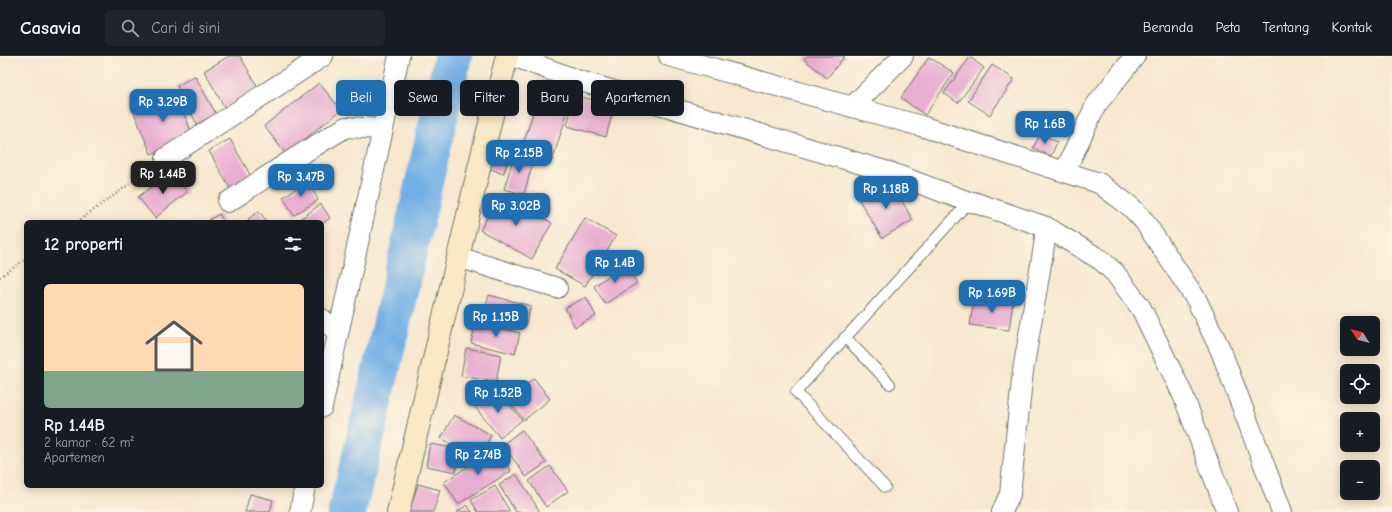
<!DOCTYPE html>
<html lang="id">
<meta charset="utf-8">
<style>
:root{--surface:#171b24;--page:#20242c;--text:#f1f3f6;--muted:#9ea1a6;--line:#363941;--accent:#1f6fb2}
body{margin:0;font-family:"Comic Neue",sans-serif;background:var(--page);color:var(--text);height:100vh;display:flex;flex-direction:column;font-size:15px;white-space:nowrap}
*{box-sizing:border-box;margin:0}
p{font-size:13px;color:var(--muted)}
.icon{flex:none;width:22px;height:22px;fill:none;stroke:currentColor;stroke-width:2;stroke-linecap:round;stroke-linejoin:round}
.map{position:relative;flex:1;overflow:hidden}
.side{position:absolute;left:24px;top:164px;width:300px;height:268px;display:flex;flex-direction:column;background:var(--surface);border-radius:6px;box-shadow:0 2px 10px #0003}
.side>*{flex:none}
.hud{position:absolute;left:336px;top:24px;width:380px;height:36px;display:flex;gap:8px}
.needle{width:26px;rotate:306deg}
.fabs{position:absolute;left:1340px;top:260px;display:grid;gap:8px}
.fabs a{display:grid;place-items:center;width:40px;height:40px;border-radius:6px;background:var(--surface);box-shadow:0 2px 10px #0003;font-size:20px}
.price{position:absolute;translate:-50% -34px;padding:0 9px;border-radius:8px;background:var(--accent);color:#fff;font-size:13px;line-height:26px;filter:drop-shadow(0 1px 2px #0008)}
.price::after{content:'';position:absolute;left:50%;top:24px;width:12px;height:9px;margin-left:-6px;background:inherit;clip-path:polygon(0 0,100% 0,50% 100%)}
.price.on{background:#222;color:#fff}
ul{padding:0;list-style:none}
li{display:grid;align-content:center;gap:8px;height:212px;padding:0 20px}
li+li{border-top:1px solid var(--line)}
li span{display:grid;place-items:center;height:124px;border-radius:6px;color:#555}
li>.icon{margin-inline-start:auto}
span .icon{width:72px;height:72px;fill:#fffc;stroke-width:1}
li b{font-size:17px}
h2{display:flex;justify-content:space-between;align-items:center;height:48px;padding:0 20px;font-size:17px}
.pill{padding:0 14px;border-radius:6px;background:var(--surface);box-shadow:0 2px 10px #0003;font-size:14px;line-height:36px}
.pill.on{background:var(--accent);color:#fff}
header{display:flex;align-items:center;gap:24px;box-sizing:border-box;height:56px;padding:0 20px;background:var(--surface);border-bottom:1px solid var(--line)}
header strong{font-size:19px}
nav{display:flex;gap:22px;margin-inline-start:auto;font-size:14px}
.search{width:280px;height:36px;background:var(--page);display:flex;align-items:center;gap:10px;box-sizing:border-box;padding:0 14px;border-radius:6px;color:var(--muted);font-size:15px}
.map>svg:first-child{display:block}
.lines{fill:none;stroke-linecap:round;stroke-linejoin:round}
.river{stroke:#72afe4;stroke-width:38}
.building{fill:#e8aed0}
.lane-casing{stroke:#6a786a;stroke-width:12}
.street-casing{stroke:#6a786a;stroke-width:22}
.secondary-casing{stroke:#6a786a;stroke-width:24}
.path{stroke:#6a786a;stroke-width:2.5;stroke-dasharray:1 3;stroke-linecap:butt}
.lane{stroke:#fff;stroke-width:10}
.street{stroke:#fff;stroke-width:20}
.secondary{stroke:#f8e8c3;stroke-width:22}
</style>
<header>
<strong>Casavia</strong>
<div class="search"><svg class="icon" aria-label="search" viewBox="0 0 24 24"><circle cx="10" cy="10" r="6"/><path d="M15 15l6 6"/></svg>Cari di sini</div>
<nav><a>Beranda</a><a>Peta</a><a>Tentang</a><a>Kontak</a></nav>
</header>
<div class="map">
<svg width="1392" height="456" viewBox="0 0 1392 456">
<rect width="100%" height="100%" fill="#fcf5e5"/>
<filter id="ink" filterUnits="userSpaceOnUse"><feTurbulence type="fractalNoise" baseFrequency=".025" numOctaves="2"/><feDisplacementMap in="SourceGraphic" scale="8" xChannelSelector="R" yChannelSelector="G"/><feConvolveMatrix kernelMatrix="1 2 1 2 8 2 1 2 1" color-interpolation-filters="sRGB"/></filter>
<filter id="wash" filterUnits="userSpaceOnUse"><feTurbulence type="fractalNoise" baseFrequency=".012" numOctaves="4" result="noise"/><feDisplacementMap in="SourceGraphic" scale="16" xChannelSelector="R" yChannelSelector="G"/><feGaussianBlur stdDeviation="0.9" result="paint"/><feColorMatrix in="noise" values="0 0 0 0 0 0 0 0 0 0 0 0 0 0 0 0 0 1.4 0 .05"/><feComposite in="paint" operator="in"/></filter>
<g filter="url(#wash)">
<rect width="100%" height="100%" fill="#f6e7ce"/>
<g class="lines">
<polyline class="river" points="347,456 370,362 453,0"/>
</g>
<g id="blocks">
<g class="building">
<polygon points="229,0 240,0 259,33 225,52 204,15"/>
<polygon points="807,0 845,0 827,22 804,3"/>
<polygon points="929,1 954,17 925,59 901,42"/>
<polygon points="970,1 984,12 958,47 944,37"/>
<polygon points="992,9 1014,23 990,59 968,45"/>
<polygon points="195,20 216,58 197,68 177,30"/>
<polygon points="543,26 574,36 552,105 521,95"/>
<polygon points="319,27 341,54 286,98 264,70"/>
<polygon points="175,36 193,80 151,98 133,54"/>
<polygon points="575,39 614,50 606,81 567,70"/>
<polygon points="1041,77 1057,86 1051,100 1033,92"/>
<polygon points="230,83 253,124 232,136 209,95"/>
<polygon points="497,84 514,91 503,118 486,111"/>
<polygon points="515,97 534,103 524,138 504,133"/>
<polygon points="171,116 187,136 155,162 138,141"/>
<polygon points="308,125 318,144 294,159 283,141"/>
<polygon points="890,125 913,164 882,182 859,144"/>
<polygon points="501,138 552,167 532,203 480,174"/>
<polygon points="321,148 330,162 322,168 322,166 296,166"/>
<polygon points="259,155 267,166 250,166 248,163"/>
<polygon points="219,158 224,166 206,166"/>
<polygon points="585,162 616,180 585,230 555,213"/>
<polygon points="625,209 637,227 605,248 594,230"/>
<polygon points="489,239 531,250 525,271 483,259"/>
<polygon points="586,241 596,260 575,271 565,252"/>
<polygon points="974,241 1013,246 1009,274 970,269"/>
<polygon points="476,266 520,277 515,298 471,287"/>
<polygon points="466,292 501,299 496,326 461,320"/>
<polygon points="534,322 550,343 524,364 508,344"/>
<polygon points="496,333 522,364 500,382 475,351"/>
<polygon points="454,359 491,379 478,403 441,382"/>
<polygon points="522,374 546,407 526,421 503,388"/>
<polygon points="430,388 460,393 456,416 426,410"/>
<polygon points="497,392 511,415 458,448 444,426"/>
<polygon points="550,410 568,435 546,451 529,425"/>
<polygon points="516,418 524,430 540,456 516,456 499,429"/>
<polygon points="418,428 440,434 433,456 409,456"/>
<polygon points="495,430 510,456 478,456 471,444"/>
<polygon points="250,438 273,444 270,456 245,456"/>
<polygon points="467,449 472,456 457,456"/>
</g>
</g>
</g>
<g filter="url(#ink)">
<use href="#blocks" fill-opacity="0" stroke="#6a786a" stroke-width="1"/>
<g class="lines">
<g class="lane-casing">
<g id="lane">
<polyline points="845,281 890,328"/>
<polyline points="885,431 796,336 969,146"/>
</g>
</g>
<g class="street-casing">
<g id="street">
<polyline points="513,0 577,24 892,117 969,146 973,146 1046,171 1101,204 1115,217 1141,252 1183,339 1227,456"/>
<polyline points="669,0 921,70 1099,127 1131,151 1144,165 1196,243 1221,295 1282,456"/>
<polyline points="852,51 903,0"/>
<polyline points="166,102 323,0"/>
<polyline points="1065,115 1096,49 1135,0"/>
<polyline points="228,146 295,102 346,71 382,73"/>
<polyline points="458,201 557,232"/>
<polyline points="322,263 338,276"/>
<polyline points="322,351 399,0"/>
<polyline points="300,456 305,430"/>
<polyline points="1002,456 1010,438 1023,315 1044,190 1046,171"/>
</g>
</g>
<g class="secondary-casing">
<polyline id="secondary" points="398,456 484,91 507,0"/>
</g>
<g class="path">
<polyline points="77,166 149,114"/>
<polyline points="0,221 26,203"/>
</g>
<use href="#lane" class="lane"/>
<use href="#street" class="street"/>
<use href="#secondary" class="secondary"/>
</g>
</g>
</svg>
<div class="fabs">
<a><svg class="needle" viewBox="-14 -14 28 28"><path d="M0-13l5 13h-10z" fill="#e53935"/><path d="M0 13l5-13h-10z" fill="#9ea1a6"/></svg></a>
<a><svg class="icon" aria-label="locate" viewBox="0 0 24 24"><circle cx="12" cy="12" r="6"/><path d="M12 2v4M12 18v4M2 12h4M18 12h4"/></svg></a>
<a>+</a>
<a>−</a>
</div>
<b class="price" style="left:163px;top:67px">Rp 3.29B</b>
<b class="price" style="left:1045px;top:89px">Rp 1.6B</b>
<b class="price" style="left:519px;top:118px">Rp 2.15B</b>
<b class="price on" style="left:163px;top:139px">Rp 1.44B</b>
<b class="price" style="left:301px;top:142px">Rp 3.47B</b>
<b class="price" style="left:886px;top:154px">Rp 1.18B</b>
<b class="price" style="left:516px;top:171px">Rp 3.02B</b>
<b class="price" style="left:615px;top:228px">Rp 1.4B</b>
<b class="price" style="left:992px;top:258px">Rp 1.69B</b>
<b class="price" style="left:496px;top:282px">Rp 1.15B</b>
<b class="price" style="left:498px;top:358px">Rp 1.52B</b>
<b class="price" style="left:478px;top:420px">Rp 2.74B</b>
<div class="hud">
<a class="pill on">Beli</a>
<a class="pill">Sewa</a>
<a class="pill">Filter</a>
<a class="pill">Baru</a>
<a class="pill">Apartemen</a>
</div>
<section class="side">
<h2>12 properti<svg class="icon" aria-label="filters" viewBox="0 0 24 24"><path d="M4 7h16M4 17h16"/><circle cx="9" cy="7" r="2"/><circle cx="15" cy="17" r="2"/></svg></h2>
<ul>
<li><span style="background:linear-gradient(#ffd9b3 70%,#7fa58c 0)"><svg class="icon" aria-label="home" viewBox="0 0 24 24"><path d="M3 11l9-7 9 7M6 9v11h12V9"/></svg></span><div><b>Rp 1.44B</b><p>2 kamar · 62 m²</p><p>Apartemen</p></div></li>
</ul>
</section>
</div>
